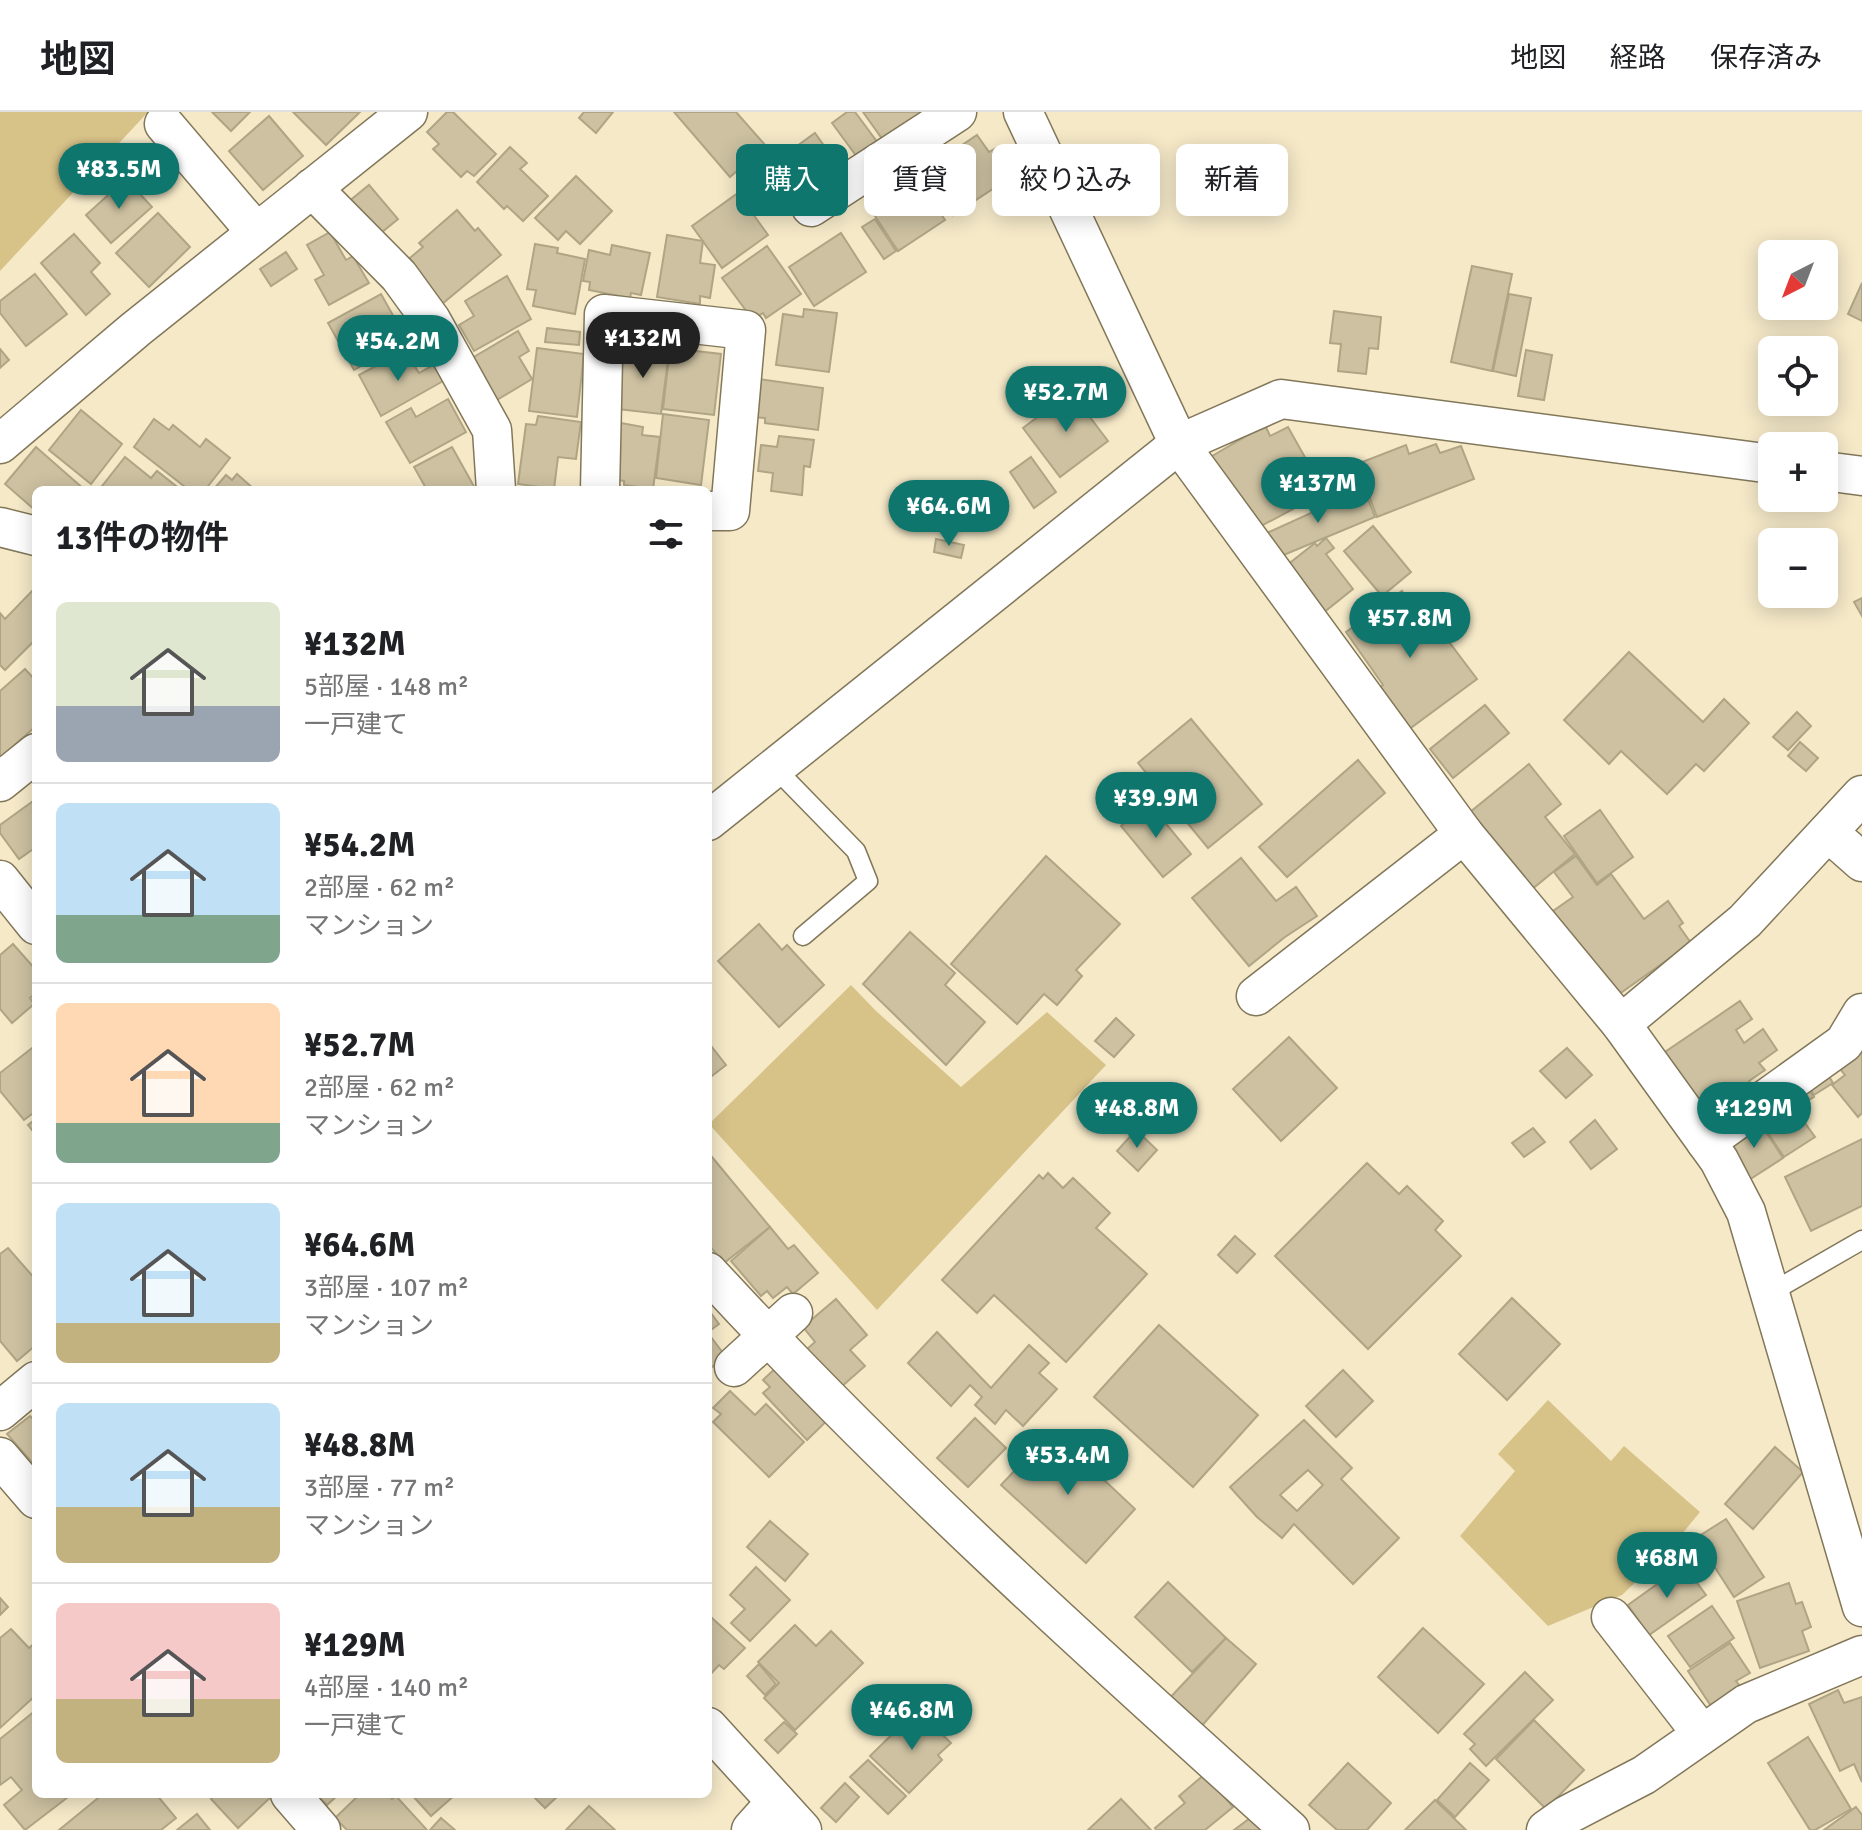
<!DOCTYPE html>
<html lang="ja">
<meta charset="utf-8">
<style>
:root{--surface:#fff;--page:#f6f6f6;--text:#202124;--muted:#757577;--line:#e0e0e0;--accent:#0f766e}
body{margin:0;font-family:Signika,"Noto Sans JP",sans-serif;background:var(--page);color:var(--text);height:100vh;display:flex;flex-direction:column;font-size:30px;white-space:nowrap}
*{box-sizing:border-box;margin:0}
p{font-size:26px;color:var(--muted)}
.icon{flex:none;width:44px;height:44px;fill:none;stroke:currentColor;stroke-width:2;stroke-linecap:round;stroke-linejoin:round}
.map{position:relative;flex:1;overflow:hidden}
.sheet{position:absolute;left:32px;top:374px;width:680px;height:1312px;display:flex;flex-direction:column;background:var(--surface);border-radius:12px;box-shadow:0 4px 20px #0003}
.sheet>*{flex:none}
.top-card{position:absolute;left:736px;top:32px;width:760px;height:72px;display:flex;gap:16px}
.needle{width:52px;rotate:222deg}
.fabs{position:absolute;left:1758px;top:128px;display:grid;gap:16px}
.fabs a{display:grid;place-items:center;width:80px;height:80px;border-radius:12px;background:var(--surface);box-shadow:0 4px 20px #0003;font-size:40px}
.price{position:absolute;translate:-50% -68px;padding:0 18px;border-radius:28px;background:var(--accent);color:#fff;font-size:26px;line-height:52px;filter:drop-shadow(0 2px 4px #0008)}
.price::after{content:'';position:absolute;left:50%;top:48px;width:24px;height:18px;margin-left:-12px;background:inherit;clip-path:polygon(0 0,100% 0,50% 100%)}
.price.selected{background:#222;color:#fff}
ul{padding:0;list-style:none}
li{display:flex;align-items:center;gap:24px;height:200px;padding:0 24px}
li+li{border-top:2px solid var(--line)}
li span{display:grid;place-items:center;flex:none;width:224px;height:160px;border-radius:12px;color:#555}
li>.icon{margin-inline-start:auto}
span .icon{width:96px;height:96px;fill:#fffc;stroke-width:1}
li b{font-size:34px}
h2{display:flex;justify-content:space-between;align-items:center;height:96px;padding:0 24px;font-size:34px}
.pill{padding:0 28px;border-radius:12px;background:var(--surface);box-shadow:0 4px 20px #0003;font-size:28px;line-height:72px}
.pill.selected{background:var(--accent);color:#fff}
header{display:flex;align-items:center;gap:48px;box-sizing:border-box;height:112px;padding:0 40px;background:var(--surface);border-bottom:2px solid var(--line)}
header strong{font-size:38px}
nav{display:flex;gap:44px;margin-inline-start:auto;font-size:28px}
.map>svg:first-child{display:block}
.green{fill:#d7c288}
.building{fill:#cdc1a1;stroke:#afa484;stroke-width:2;fill-rule:evenodd}
.lines{fill:none;stroke-linecap:round;stroke-linejoin:round}
.service-casing{stroke:#827759;stroke-width:21}
.minor-casing{stroke:#827759;stroke-width:41}
.service{stroke:#fff;stroke-width:18}
.minor{stroke:#fff;stroke-width:38}
</style>
<header>
<strong>地図</strong>
<nav><a>地図</a><a>経路</a><a>保存済み</a></nav>
</header>
<div class="map">
<svg width="1862" height="1718" viewBox="0 0 1862 1718">
<rect width="100%" height="100%" fill="#f5e9c8"/>
<g class="green">
<polygon points="0,0 148,0 0,159"/>
<polygon points="851,873 876,899 961,975 1047,900 1106,953 877,1198 709,1012"/>
<polygon points="1548,1288 1611,1349 1624,1334 1700,1400 1667,1440 1622,1483 1548,1514 1460,1424 1515,1359 1498,1342"/>
</g>
<g class="building">
<polygon points="212,0 250,0 231,19"/>
<polygon points="293,0 360,0 326,33"/>
<polygon points="447,0 453,0 496,42 474,64 467,59 461,65 433,37 439,32 427,20"/>
<polygon points="584,0 613,0 596,21 579,6"/>
<polygon points="674,0 736,0 766,34 730,65"/>
<polygon points="847,0 855,0 878,31 857,45 832,11"/>
<polygon points="863,0 922,0 883,28"/>
<polygon points="269,4 303,44 263,78 229,39"/>
<polygon points="815,21 840,56 796,88 791,80 776,90 757,63"/>
<polygon points="977,23 989,40 996,36 1014,63 953,103 924,59"/>
<polygon points="510,35 527,51 520,57 548,84 523,109 507,94 504,97 477,70"/>
<polygon points="576,64 612,99 580,132 566,119 558,128 535,106"/>
<polygon points="126,67 152,95 111,131 86,103"/>
<polygon points="369,73 398,107 376,125 347,91"/>
<polygon points="738,81 768,123 722,156 692,114"/>
<polygon points="906,83 914,94 929,84 945,108 898,139 875,104"/>
<polygon points="457,98 475,119 478,116 501,143 442,192 405,150 423,135 419,131"/>
<polygon points="158,101 190,135 149,175 116,141"/>
<polygon points="875,107 896,139 884,147 862,115"/>
<polygon points="330,120 346,148 353,144 369,171 329,193 315,168 324,163 307,133"/>
<polygon points="841,121 866,160 814,194 789,155"/>
<polygon points="74,122 100,151 91,160 110,182 86,203 41,151"/>
<polygon points="667,123 703,129 700,151 715,153 710,186 700,184 700,192 657,185"/>
<polygon points="535,132 558,136 557,141 585,147 575,202 533,194 536,178 527,177"/>
<polygon points="612,133 650,141 641,183 631,181 630,186 589,178 590,170 583,169 589,138 610,143"/>
<polygon points="767,134 801,182 766,206 763,201 753,208 722,166"/>
<polygon points="286,140 297,157 271,174 260,157"/>
<polygon points="1472,154 1512,162 1492,259 1451,250"/>
<polygon points="35,162 67,202 26,234 0,201 0,189"/>
<polygon points="507,164 531,207 474,239 459,213 474,204 465,189"/>
<polygon points="1862,171 1862,209 1848,202"/>
<polygon points="381,182 399,214 389,219 397,234 354,258 328,211"/>
<polygon points="1509,182 1531,186 1516,264 1493,259"/>
<polygon points="804,197 837,201 829,260 776,253 783,202 803,205"/>
<polygon points="1334,199 1381,205 1378,237 1369,236 1366,262 1338,259 1341,232 1330,231"/>
<polygon points="547,216 580,220 579,233 545,230"/>
<polygon points="518,219 529,239 519,245 532,267 497,288 472,246"/>
<polygon points="624,235 669,240 661,302 618,297"/>
<polygon points="537,236 584,242 577,305 529,299"/>
<polygon points="670,236 721,242 714,303 663,297"/>
<polygon points="0,237 9,248 0,256"/>
<polygon points="1526,238 1552,243 1544,288 1518,284"/>
<polygon points="398,242 404,252 411,248 419,261 435,252 445,268 381,304 359,263"/>
<polygon points="759,267 823,276 818,318 765,311 765,306 754,305"/>
<polygon points="1071,280 1108,329 1060,365 1023,316"/>
<polygon points="448,287 466,320 410,351 386,310 411,296 416,305"/>
<polygon points="81,298 122,332 91,372 49,338"/>
<polygon points="663,302 709,308 701,373 656,366"/>
<polygon points="538,304 581,310 576,347 558,345 554,377 518,372 526,312 536,313"/>
<polygon points="154,307 169,318 173,313 200,335 206,327 230,346 205,378 189,378 134,335"/>
<polygon points="621,311 643,315 642,323 660,325 653,377 624,373 624,369 614,367"/>
<polygon points="1266,315 1270,324 1288,315 1306,347 1289,356 1308,389 1248,421 1207,347 1255,319"/>
<polygon points="779,324 814,328 810,355 804,354 802,383 771,379 773,361 758,359 761,333 777,335"/>
<polygon points="1436,332 1440,341 1461,334 1474,367 1377,405 1357,352 1406,333 1409,342"/>
<polygon points="36,335 85,378 36,378 36,399 5,372"/>
<polygon points="452,335 476,378 427,378 414,355"/>
<polygon points="125,345 151,366 157,359 181,378 99,378"/>
<polygon points="1031,345 1056,380 1034,396 1010,360"/>
<polygon points="237,362 255,378 213,378 226,363 232,368"/>
<polygon points="1364,377 1375,405 1269,449 1258,425"/>
<polygon points="1373,414 1411,460 1382,484 1344,439"/>
<polygon points="1326,426 1334,436 1326,442 1353,477 1318,505 1281,458 1315,431 1317,434"/>
<polygon points="936,427 964,433 961,446 934,440"/>
<polygon points="33,478 36,482 36,527 5,558 0,553 0,501 5,507"/>
<polygon points="1402,479 1439,531 1446,526 1477,567 1408,618 1379,576 1383,573 1346,520"/>
<polygon points="1862,486 1862,504 1854,490"/>
<polygon points="1629,540 1703,610 1724,587 1749,611 1704,659 1696,652 1667,682 1621,639 1609,652 1564,608"/>
<polygon points="25,557 36,569 36,614 0,646 0,579"/>
<polygon points="1485,593 1509,621 1453,666 1430,637"/>
<polygon points="1797,600 1811,614 1788,638 1773,625"/>
<polygon points="1191,607 1262,692 1208,736 1138,651"/>
<polygon points="1800,630 1818,646 1806,659 1788,644"/>
<polygon points="1358,648 1385,681 1287,765 1259,735"/>
<polygon points="1529,652 1561,692 1545,705 1575,742 1531,778 1469,701"/>
<polygon points="36,687 36,735 19,747 0,721 0,713"/>
<polygon points="1149,691 1191,742 1163,765 1121,714"/>
<polygon points="1600,698 1633,745 1597,771 1564,724"/>
<polygon points="1046,744 1120,812 1076,858 1082,864 1057,893 1044,882 1017,912 951,852"/>
<polygon points="1576,744 1597,773 1611,762 1644,807 1668,789 1683,811 1679,814 1691,831 1615,885 1553,799 1573,785 1554,760"/>
<polygon points="1241,746 1276,789 1296,775 1317,804 1285,825 1249,854 1192,786"/>
<polygon points="759,812 782,838 787,833 824,873 779,915 718,849"/>
<polygon points="910,820 955,861 945,873 985,910 946,953 863,872"/>
<polygon points="13,832 36,858 36,881 30,886 34,892 12,911 0,897 0,843"/>
<polygon points="1740,889 1752,907 1736,918 1744,931 1763,917 1777,938 1759,951 1765,958 1749,969 1756,979 1707,1013 1659,944"/>
<polygon points="1116,906 1134,923 1114,945 1095,929"/>
<polygon points="1289,925 1337,976 1281,1029 1233,977"/>
<polygon points="708,930 726,953 708,967"/>
<polygon points="1862,932 1862,1001 1858,1005 1832,973 1845,963 1836,952"/>
<polygon points="36,933 36,999 24,1008 0,979 0,961"/>
<polygon points="1567,936 1592,963 1566,986 1540,959"/>
<polygon points="1825,958 1833,971 1814,983 1806,971"/>
<polygon points="1806,974 1814,985 1802,992 1807,999 1800,1004 1815,1025 1784,1045 1758,1006"/>
<polygon points="36,1007 36,1023 28,1013"/>
<polygon points="1595,1008 1617,1037 1591,1057 1570,1030"/>
<polygon points="1759,1009 1783,1046 1749,1068 1724,1031"/>
<polygon points="1533,1016 1545,1030 1524,1045 1512,1031"/>
<polygon points="1136,1018 1157,1038 1138,1059 1117,1039"/>
<polygon points="1862,1027 1862,1094 1811,1119 1785,1065"/>
<polygon points="712,1045 770,1115 724,1151 708,1132 710,1107 708,1049"/>
<polygon points="1367,1051 1399,1082 1407,1074 1443,1109 1435,1118 1461,1144 1368,1237 1275,1144"/>
<polygon points="1048,1061 1063,1076 1073,1066 1110,1101 1096,1116 1147,1162 1066,1250 994,1183 977,1201 942,1168 1039,1063 1043,1067"/>
<polygon points="770,1115 788,1137 794,1133 818,1161 793,1182 787,1175 773,1186 767,1179 761,1184 731,1149"/>
<polygon points="1235,1124 1255,1142 1237,1161 1218,1143"/>
<polygon points="8,1136 36,1168 36,1233 17,1249 0,1229 0,1142"/>
<polygon points="1512,1186 1560,1232 1507,1288 1459,1242"/>
<polygon points="836,1187 867,1223 850,1238 865,1254 840,1276 807,1237 815,1230 803,1215"/>
<polygon points="708,1197 719,1212 708,1220"/>
<polygon points="1159,1213 1258,1303 1193,1375 1094,1285"/>
<polygon points="937,1220 991,1276 1029,1233 1049,1251 1039,1261 1057,1277 1023,1314 1006,1298 995,1312 975,1293 982,1285 970,1273 951,1294 908,1251"/>
<polygon points="708,1221 726,1245 708,1258"/>
<polygon points="795,1238 845,1291 807,1328 763,1281 770,1275 763,1268"/>
<polygon points="1343,1258 1373,1289 1336,1325 1306,1294"/>
<polygon points="730,1279 755,1303 766,1292 804,1330 769,1365 713,1310 721,1302 713,1296"/>
<polygon points="30,1304 36,1310 36,1355 7,1322"/>
<polygon points="975,1306 1006,1336 968,1375 937,1346"/>
<path d="M1304 1308 1352 1356 1341 1367 1399 1426 1353 1472 1294 1412 1282 1426 1257 1405 1230 1375ZM1308 1358 1323 1373 1297 1399 1280 1383Z"/>
<polygon points="1052,1319 1135,1397 1086,1451 1001,1373"/>
<polygon points="1775,1335 1803,1360 1753,1417 1725,1392"/>
<polygon points="1726,1407 1764,1465 1734,1485 1696,1426"/>
<polygon points="770,1409 808,1442 785,1469 747,1435"/>
<polygon points="1684,1453 1706,1483 1649,1523 1628,1493"/>
<polygon points="756,1455 790,1488 750,1529 731,1511 745,1497 730,1483"/>
<polygon points="1168,1470 1226,1526 1192,1560 1135,1505"/>
<polygon points="1789,1471 1796,1492 1802,1490 1811,1515 1802,1519 1809,1539 1760,1556 1737,1489"/>
<polygon points="0,1486 8,1495 0,1503"/>
<polygon points="1712,1494 1734,1526 1690,1555 1668,1524"/>
<polygon points="712,1506 745,1536 724,1557 719,1553 708,1565 708,1510"/>
<polygon points="795,1513 816,1534 831,1519 863,1551 795,1618 764,1586 779,1571 758,1550"/>
<polygon points="1423,1516 1484,1572 1438,1621 1378,1565"/>
<polygon points="11,1517 29,1536 36,1530 36,1583 0,1616 0,1526"/>
<polygon points="1226,1526 1256,1552 1199,1617 1167,1589"/>
<polygon points="1730,1531 1750,1561 1736,1569 1740,1574 1711,1594 1688,1559"/>
<polygon points="759,1552 776,1572 765,1583 747,1564"/>
<polygon points="1525,1560 1553,1588 1486,1654 1470,1637 1475,1632 1464,1622"/>
<polygon points="1838,1578 1844,1591 1862,1585 1862,1670 1854,1652 1840,1659 1809,1592"/>
<polygon points="36,1598 36,1682 72,1682 25,1718 4,1693 22,1678 11,1665 0,1673 0,1627"/>
<polygon points="917,1598 951,1631 938,1643 942,1648 909,1681 870,1644"/>
<polygon points="1534,1608 1584,1658 1546,1697 1496,1647"/>
<polygon points="784,1610 797,1622 778,1641 765,1628"/>
<polygon points="1808,1625 1851,1697 1815,1718 1810,1718 1768,1651"/>
<polygon points="868,1648 906,1684 888,1702 850,1665"/>
<polygon points="1348,1651 1391,1691 1367,1718 1337,1718 1309,1693"/>
<polygon points="1470,1651 1489,1668 1455,1705 1437,1688"/>
<polygon points="1205,1662 1233,1695 1205,1718 1156,1718 1155,1716 1185,1691 1179,1684"/>
<polygon points="845,1671 859,1685 836,1710 821,1696"/>
<polygon points="103,1682 156,1682 176,1706 161,1718 59,1718"/>
<polygon points="216,1682 269,1682 272,1684 238,1716 211,1687"/>
<polygon points="316,1682 339,1682 327,1693"/>
<polygon points="360,1682 388,1682 392,1687 396,1684 427,1718 347,1718 335,1706"/>
<polygon points="411,1682 456,1682 431,1704"/>
<polygon points="531,1682 560,1682 545,1696"/>
<polygon points="1121,1687 1151,1718 1088,1718"/>
<polygon points="1435,1688 1466,1718 1405,1718"/>
<polygon points="589,1694 615,1718 566,1718"/>
<polygon points="1856,1695 1862,1703 1862,1718 1824,1718"/>
<polygon points="197,1702 210,1718 177,1718"/>
<polygon points="1253,1704 1264,1718 1234,1718"/>
<polygon points="441,1706 455,1718 430,1718"/>
</g>
<g class="lines">
<g class="service-casing">
<g id="service">
<polyline points="775,656 856,739 868,769 803,824"/>
<polyline points="1770,1181 1862,1128"/>
</g>
</g>
<g class="minor-casing">
<g id="minor">
<polyline points="1023,0 1179,332 1464,722 1621,912 1719,1048 1746,1100 1862,1495"/>
<polyline points="164,12 256,120"/>
<polyline points="312,76 399,164 431,208 492,318 496,378"/>
<polyline points="811,95 957,0"/>
<polyline points="0,332 136,217 408,0"/>
<polyline points="1824,359 1862,364"/>
<polyline points="600,378 604,202 746,218 730,399 708,399"/>
<polyline points="0,415 36,424"/>
<polyline points="0,670 36,641"/>
<polyline points="708,709 1179,332 1281,287 1772,352"/>
<polyline points="1828,720 1862,750"/>
<polyline points="0,768 36,813"/>
<polyline points="1256,884 1464,722"/>
<polyline points="1621,912 1745,809 1862,683"/>
<polyline points="1706,1030 1844,931 1862,901"/>
<path d="M708 1160C890 1358 1090 1538 1290 1718"/>
<polyline points="734,1255 793,1201"/>
<polyline points="0,1299 36,1269"/>
<polyline points="0,1345 36,1387"/>
<polyline points="1611,1505 1702,1622"/>
<polyline points="708,1615 802,1718"/>
<polyline points="290,1682 321,1718"/>
<polyline points="751,1718 776,1690"/>
<polyline points="1546,1718 1567,1703 1644,1663 1746,1592 1862,1543"/>
</g>
</g>
<use href="#service" class="service"/>
<use href="#minor" class="minor"/>
</g>
</svg>
<div class="fabs">
<a><svg class="needle" viewBox="-14 -14 28 28"><path d="M0-13l5 13h-10z" fill="#e53935"/><path d="M0 13l5-13h-10z" fill="#757577"/></svg></a>
<a><svg class="icon" aria-label="locate" viewBox="0 0 24 24"><circle cx="12" cy="12" r="6"/><path d="M12 2v4M12 18v4M2 12h4M18 12h4"/></svg></a>
<a>+</a>
<a>−</a>
</div>
<b class="price" style="left:119px;top:99px">¥83.5M</b>
<b class="price selected" style="left:643px;top:268px">¥132M</b>
<b class="price" style="left:398px;top:271px">¥54.2M</b>
<b class="price" style="left:1066px;top:322px">¥52.7M</b>
<b class="price" style="left:1318px;top:413px">¥137M</b>
<b class="price" style="left:949px;top:436px">¥64.6M</b>
<b class="price" style="left:1410px;top:548px">¥57.8M</b>
<b class="price" style="left:1156px;top:728px">¥39.9M</b>
<b class="price" style="left:1137px;top:1038px">¥48.8M</b>
<b class="price" style="left:1754px;top:1038px">¥129M</b>
<b class="price" style="left:1068px;top:1385px">¥53.4M</b>
<b class="price" style="left:1667px;top:1488px">¥68M</b>
<b class="price" style="left:912px;top:1640px">¥46.8M</b>
<div class="top-card">
<a class="pill selected">購入</a>
<a class="pill">賃貸</a>
<a class="pill">絞り込み</a>
<a class="pill">新着</a>
</div>
<section class="sheet">
<h2>13件の物件<svg class="icon" aria-label="filters" viewBox="0 0 24 24"><path d="M4 7h16M4 17h16"/><circle cx="9" cy="7" r="2"/><circle cx="15" cy="17" r="2"/></svg></h2>
<ul>
<li><span style="background:linear-gradient(#dfe7d0 65%,#9aa5b1 0)"><svg class="icon" aria-label="home" viewBox="0 0 24 24"><path d="M3 11l9-7 9 7M6 9v11h12V9"/></svg></span><div><b>¥132M</b><p>5部屋 · 148 m²</p><p>一戸建て</p></div></li>
<li><span style="background:linear-gradient(#bfe0f5 70%,#7fa58c 0)"><svg class="icon" aria-label="home" viewBox="0 0 24 24"><path d="M3 11l9-7 9 7M6 9v11h12V9"/></svg></span><div><b>¥54.2M</b><p>2部屋 · 62 m²</p><p>マンション</p></div></li>
<li><span style="background:linear-gradient(#ffd9b3 75%,#7fa58c 0)"><svg class="icon" aria-label="home" viewBox="0 0 24 24"><path d="M3 11l9-7 9 7M6 9v11h12V9"/></svg></span><div><b>¥52.7M</b><p>2部屋 · 62 m²</p><p>マンション</p></div></li>
<li><span style="background:linear-gradient(#bfe0f5 75%,#c2b280 0)"><svg class="icon" aria-label="home" viewBox="0 0 24 24"><path d="M3 11l9-7 9 7M6 9v11h12V9"/></svg></span><div><b>¥64.6M</b><p>3部屋 · 107 m²</p><p>マンション</p></div></li>
<li><span style="background:linear-gradient(#bfe0f5 65%,#c2b280 0)"><svg class="icon" aria-label="home" viewBox="0 0 24 24"><path d="M3 11l9-7 9 7M6 9v11h12V9"/></svg></span><div><b>¥48.8M</b><p>3部屋 · 77 m²</p><p>マンション</p></div></li>
<li><span style="background:linear-gradient(#f6c9c9 60%,#c2b280 0)"><svg class="icon" aria-label="home" viewBox="0 0 24 24"><path d="M3 11l9-7 9 7M6 9v11h12V9"/></svg></span><div><b>¥129M</b><p>4部屋 · 140 m²</p><p>一戸建て</p></div></li>
</ul>
</section>
</div>
